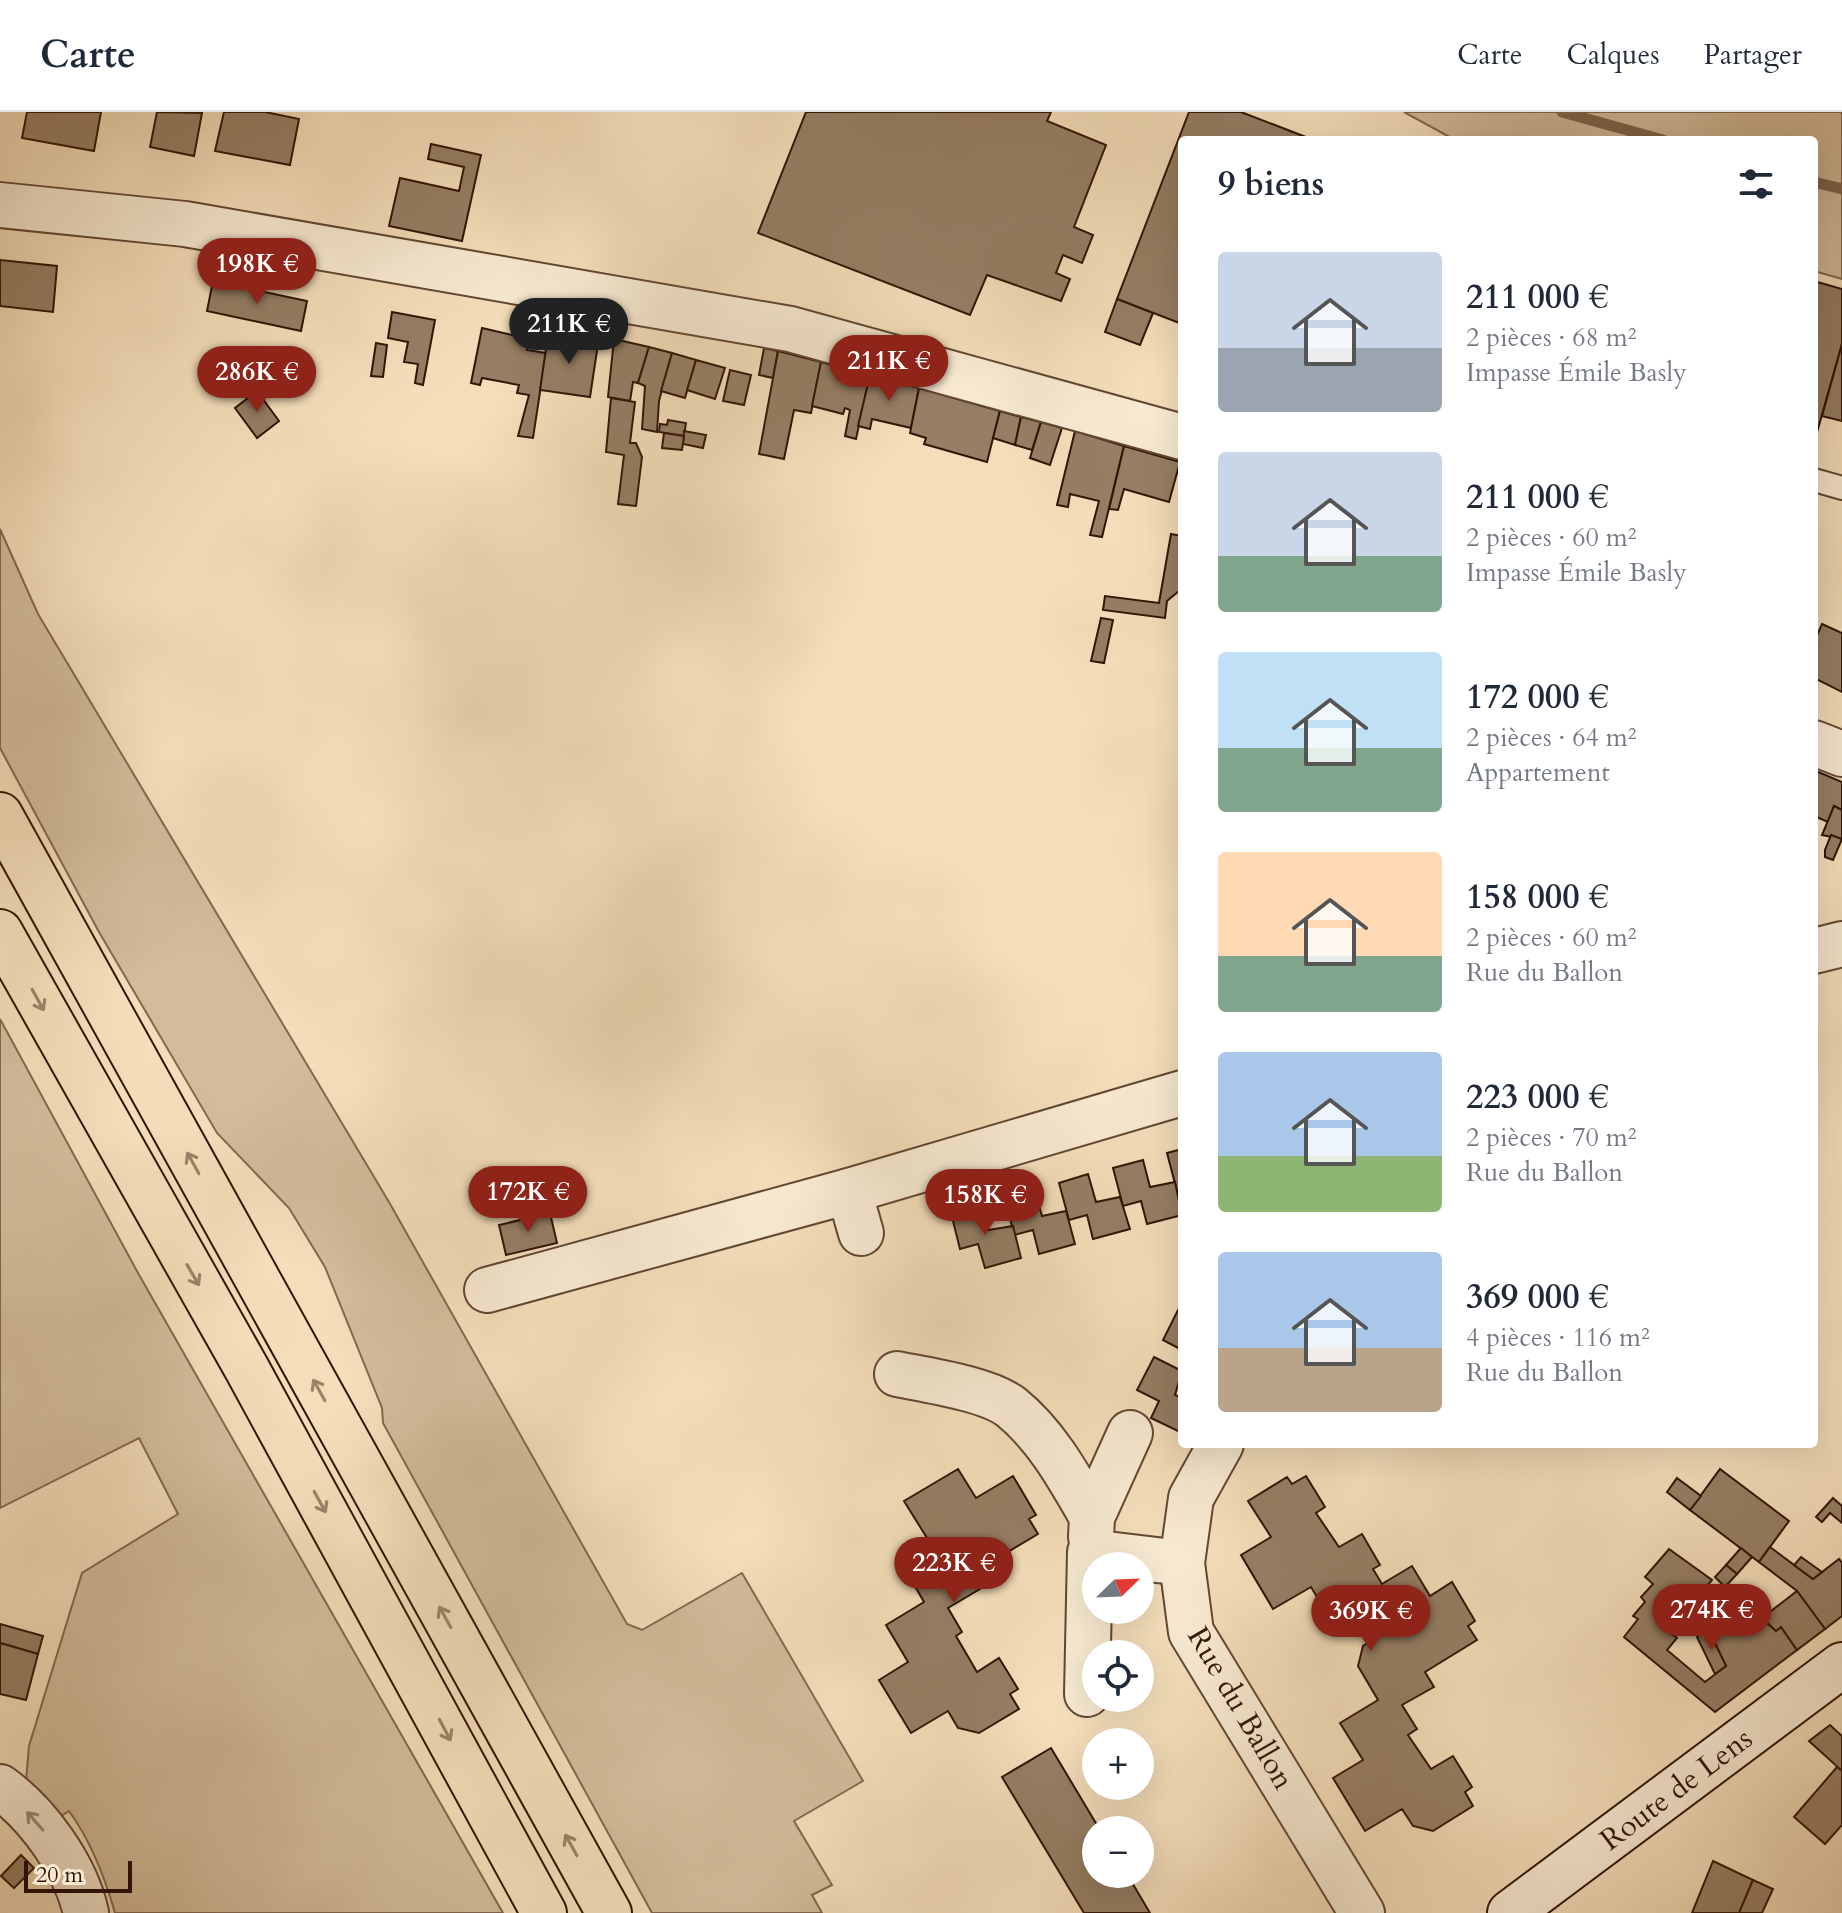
<!DOCTYPE html>
<html lang="fr">
<meta charset="utf-8">
<style>
:root{--surface:#fff;--page:#f6f6f7;--text:#1f2937;--muted:#747a83;--line:#e0e1e3;--accent:#8f2418}
body{margin:0;font-family:Cardo,serif;background:var(--page);color:var(--text);height:100vh;display:flex;flex-direction:column;font-size:30px;white-space:nowrap}
*{box-sizing:border-box;margin:0}
p{font-size:26px;color:var(--muted)}
.icon{flex:none;width:44px;height:44px;fill:none;stroke:currentColor;stroke-width:2;stroke-linecap:round;stroke-linejoin:round}
.map{position:relative;flex:1;overflow:hidden}
.side{position:absolute;left:1178px;top:24px;width:640px;height:1312px;display:flex;flex-direction:column;background:var(--surface);border-radius:8px;box-shadow:0 8px 32px #0002}
.side>*{flex:none}
.needle{width:52px;rotate:67deg}
.tools{position:absolute;left:1082px;top:1440px;display:grid;gap:16px}
.tools a{display:grid;place-items:center;width:72px;height:72px;border-radius:50%;background:var(--surface);box-shadow:0 8px 32px #0002;font-size:40px}
.scale{position:absolute;left:24px;bottom:20px;width:108px;box-sizing:border-box;padding-left:8px;border:4px solid #311506;border-top:0;font-size:22px;line-height:28px;white-space:nowrap;color:#311506;-webkit-text-stroke:6px #f8ead2;paint-order:stroke}
.price{position:absolute;translate:-50% -68px;padding:0 18px;border-radius:28px;background:var(--accent);color:#fff;font-size:26px;line-height:52px;filter:drop-shadow(0 2px 4px #0008)}
.price::after{content:'';position:absolute;left:50%;top:48px;width:24px;height:18px;margin-left:-12px;background:inherit;clip-path:polygon(0 0,100% 0,50% 100%)}
.price.active{background:#222;color:#fff}
ul{padding:0;list-style:none}
li{display:flex;align-items:center;gap:24px;height:200px;padding:0 40px}
li span{display:grid;place-items:center;flex:none;width:224px;height:160px;border-radius:8px;color:#555}
li>.icon{margin-inline-start:auto}
span .icon{width:96px;height:96px;fill:#fffc;stroke-width:1}
li b{font-size:34px}
h2{display:flex;justify-content:space-between;align-items:center;height:96px;padding:0 40px;font-size:34px}
header{display:flex;align-items:center;gap:48px;box-sizing:border-box;height:112px;padding:0 40px;background:var(--surface);border-bottom:2px solid var(--line)}
header strong{font-size:38px}
nav{display:flex;gap:44px;margin-inline-start:auto;font-size:28px}
.map>svg:first-child{display:block}
.green{fill:#d3bc9b;stroke:#826850;stroke-width:2}
.lines{fill:none;stroke-linecap:round;stroke-linejoin:round}
.stream{stroke:#7e654d;stroke-width:11}
.building{fill:#967e64;stroke:#311506;stroke-width:2}
.lane-casing{stroke:#624733;stroke-width:26}
.street-casing{stroke:#624733;stroke-width:48}
.secondary-casing{stroke:#311506;stroke-width:48}
.highway-casing{stroke:#311506;stroke-width:48}
.lane{stroke:#f8ead2;stroke-width:22}
.street{stroke:#f8ead2;stroke-width:44}
.secondary{stroke:#f8ead2;stroke-width:44}
.highway{stroke:#f4deba;stroke-width:44}
.oneway{stroke:#9c8469}
.oneway2{stroke:#9e8a76}
.labels{text-anchor:middle;stroke-width:6;stroke-linejoin:round;paint-order:stroke}
.street-label{font-size:30px;fill:#311506;stroke:#f8ead2}
</style>
<header>
<strong>Carte</strong>
<nav><a>Carte</a><a>Calques</a><a>Partager</a></nav>
</header>
<div class="map">
<svg width="1842" height="1801" viewBox="0 0 1842 1801">
<rect width="100%" height="100%" fill="#f4deba"/>
<filter id="stains"><feTurbulence type="fractalNoise" baseFrequency=".0025" numOctaves="4"/><feColorMatrix values="0 0 0 0 .2 0 0 0 0 .09 0 0 0 0 .02 0 0 0 .5 -.17"/></filter>
<radialGradient id="worn" r=".72"><stop offset=".6" stop-color="#630" stop-opacity="0"/><stop offset="1" stop-color="#630" stop-opacity=".3"/></radialGradient>
<g class="green">
<polygon points="1404,0 1842,0 1842,167 1814,159 1814,28 1455,28"/>
<polygon points="0,417 38,502 389,1090 627,1512 642,1518 742,1461 863,1669 794,1709 832,1773 812,1783 822,1801 652,1801 383,1311 382,1296 325,1155 289,1096 217,1021 99,820 0,636"/>
<path d="M0 907 138 1161 503 1801H115C105 1766 91 1729 69 1699L58 1706 26 1669 29 1634 82 1461 178 1402 139 1326 0 1396Z"/>
</g>
<g class="lines">
<g class="stream">
<polyline points="1562,0 1663,28"/>
<polyline points="1814,70 1842,77"/>
</g>
</g>
<g class="building">
<polygon points="27,0 101,0 94,39 22,26"/>
<polygon points="157,0 202,1 194,44 150,35"/>
<polygon points="224,0 265,0 299,7 290,53 215,39"/>
<polygon points="806,0 1051,0 1047,9 1106,33 1074,115 1093,123 1082,151 1063,143 1056,161 1070,167 1061,189 987,163 970,203 758,121"/>
<polygon points="1189,0 1241,0 1311,27 1182,28 1182,212 1117,187"/>
<polygon points="431,32 481,43 462,129 389,114 400,66 459,79 464,55 428,47"/>
<polygon points="0,148 57,154 53,200 0,194"/>
<polygon points="213,169 307,189 301,219 207,199"/>
<polygon points="1814,169 1842,177 1842,232 1814,331"/>
<polygon points="1117,187 1153,201 1140,233 1105,220"/>
<polygon points="392,200 435,208 423,273 415,271 418,252 404,250 408,230 388,226"/>
<polygon points="482,216 529,227 527,238 546,241 533,326 518,324 529,283 517,281 519,273 482,266 480,273 471,271"/>
<polygon points="548,223 598,232 590,285 540,278"/>
<polygon points="614,227 649,235 638,271 633,270 630,289 608,285"/>
<polygon points="376,231 387,233 383,265 371,264"/>
<polygon points="1842,232 1842,309 1822,304"/>
<polygon points="649,235 672,241 659,289 657,320 642,317 645,274 638,271"/>
<polygon points="764,236 778,239 773,266 759,263"/>
<polygon points="778,239 821,250 811,301 794,298 784,347 759,342"/>
<polygon points="672,241 696,248 685,286 661,279"/>
<polygon points="696,248 725,256 715,287 687,278"/>
<polygon points="821,250 870,263 856,327 845,324 850,298 845,296 843,302 812,294"/>
<polygon points="730,258 751,263 744,293 723,289"/>
<polygon points="870,263 919,276 911,316 872,307 870,317 858,314"/>
<polygon points="919,276 1000,299 987,350 924,332 926,326 910,321"/>
<polygon points="257,279 279,309 257,326 235,296"/>
<polygon points="611,286 635,290 630,331 636,331 642,345 636,394 618,392 624,343 606,340"/>
<polygon points="1000,299 1021,305 1015,333 993,326"/>
<polygon points="1021,305 1041,310 1032,338 1015,333"/>
<polygon points="668,308 686,311 684,324 659,320 660,312 667,313"/>
<polygon points="1041,310 1062,316 1050,353 1030,346"/>
<polygon points="684,319 706,323 703,336 683,332"/>
<polygon points="1075,319 1124,334 1102,425 1090,423 1099,389 1070,382 1068,395 1057,393"/>
<polygon points="664,321 684,324 682,338 662,336"/>
<polygon points="1124,334 1180,350 1169,390 1124,377 1118,398 1109,397"/>
<polygon points="1171,422 1182,424 1182,466 1179,479 1167,489 1165,506 1103,498 1105,484 1159,491"/>
<polygon points="1101,506 1113,508 1104,551 1091,549"/>
<polygon points="1822,512 1842,521 1842,580 1814,566 1814,530"/>
<polygon points="1816,659 1842,670 1842,698 1834,694 1828,710 1814,704"/>
<polygon points="1834,694 1842,698 1842,727 1822,723"/>
<polygon points="1831,723 1842,727 1833,748 1825,745 1825,738"/>
<polygon points="1182,1037 1182,1078 1177,1079 1167,1041"/>
<polygon points="1143,1048 1150,1075 1175,1070 1182,1103 1147,1112 1141,1089 1123,1094 1113,1056"/>
<polygon points="1088,1062 1096,1090 1120,1085 1130,1117 1093,1127 1087,1103 1069,1108 1059,1071"/>
<polygon points="1034,1077 1042,1104 1066,1099 1075,1132 1039,1142 1033,1118 1014,1123 1005,1086"/>
<polygon points="981,1092 988,1118 1013,1114 1021,1146 985,1156 978,1132 960,1137 951,1101"/>
<polygon points="550,1101 557,1131 506,1143 499,1113"/>
<polygon points="1180,1194 1182,1195 1182,1238 1163,1228"/>
<polygon points="1154,1245 1182,1259 1175,1283 1182,1286 1182,1321 1151,1306 1159,1289 1137,1278"/>
<polygon points="958,1357 976,1386 1013,1364 1036,1403 1029,1407 1038,1422 1006,1441 1001,1432 966,1455 980,1477 948,1496 962,1520 956,1524 977,1560 999,1546 1018,1577 1010,1582 1019,1597 979,1621 958,1616 948,1599 911,1621 879,1568 908,1550 886,1513 924,1490 905,1457 910,1436 927,1426 904,1389"/>
<polygon points="1720,1357 1789,1409 1759,1450 1690,1398"/>
<polygon points="1306,1364 1325,1395 1316,1401 1339,1435 1362,1422 1380,1453 1373,1457 1382,1472 1412,1454 1430,1484 1452,1470 1475,1509 1468,1514 1477,1528 1425,1560 1434,1575 1402,1593 1417,1617 1408,1623 1431,1657 1453,1644 1472,1675 1465,1680 1473,1694 1433,1719 1413,1714 1402,1697 1365,1719 1333,1666 1363,1648 1340,1611 1378,1588 1358,1554 1363,1534 1381,1523 1358,1486 1343,1496 1320,1490 1311,1475 1273,1497 1241,1443 1271,1425 1248,1389 1287,1365 1292,1372"/>
<polygon points="1677,1366 1701,1384 1690,1398 1667,1380"/>
<polygon points="1833,1386 1842,1394 1842,1411 1830,1401 1822,1410 1816,1405"/>
<polygon points="1770,1435 1813,1467 1839,1447 1842,1451 1842,1504 1825,1517 1797,1479 1759,1450"/>
<polygon points="1741,1436 1752,1445 1737,1462 1726,1453"/>
<polygon points="1669,1437 1712,1468 1669,1520 1677,1526 1667,1538 1705,1570 1726,1554 1708,1517 1705,1519 1697,1511 1733,1481 1776,1519 1781,1515 1797,1538 1715,1600 1624,1525 1638,1507 1633,1504 1645,1490 1641,1485 1653,1472 1645,1465"/>
<polygon points="1801,1445 1822,1460 1813,1467 1794,1453"/>
<polygon points="1726,1453 1737,1462 1725,1475 1715,1465"/>
<polygon points="1797,1479 1825,1517 1797,1538 1781,1515 1776,1519 1762,1506"/>
<polygon points="0,1512 43,1524 38,1542 0,1531"/>
<polygon points="1708,1517 1726,1554 1715,1562 1697,1525"/>
<polygon points="0,1531 38,1542 26,1588 0,1582"/>
<polygon points="1830,1613 1842,1624 1842,1659 1809,1629"/>
<polygon points="1051,1636 1100,1718 1096,1718 1096,1762 1127,1762 1150,1801 1084,1801 1002,1665"/>
<polygon points="1837,1655 1842,1659 1842,1713 1825,1732 1794,1705"/>
<polygon points="21,1743 34,1756 14,1776 1,1764"/>
<polygon points="1713,1749 1753,1768 1739,1801 1692,1801"/>
<polygon points="1753,1768 1773,1777 1762,1801 1739,1801"/>
</g>
<g class="lines">
<g class="lane-casing">
<polyline id="lane" points="1814,368 1842,376"/>
</g>
<g class="street-casing">
<g id="street">
<polyline points="0,93 185,112 790,217 1182,325"/>
<polyline points="1814,631 1842,642"/>
<polyline points="1814,839 1842,832"/>
<polyline points="849,1079 861,1121"/>
<polyline points="487,1178 849,1079 1182,981"/>
<path d="M897 1262C927 1268 988 1277 1011 1295 1047 1324 1070 1367 1092 1405"/>
<polyline points="1221,1332 1191,1386 1182,1451 1191,1520 1362,1801"/>
<polyline points="1091,1425 1092,1405 1130,1321"/>
<polyline points="1087,1582 1090,1440 1182,1451"/>
<path d="M0 1675C38 1702 76 1755 86 1801"/>
</g>
</g>
<g class="secondary-casing">
<polyline id="secondary" points="1510,1801 1842,1553"/>
</g>
<g class="highway-casing">
<g id="highway">
<polyline points="0,703 609,1801"/>
<polyline points="0,820 247,1257 544,1801"/>
</g>
</g>
<use href="#lane" class="lane"/>
<use href="#street" class="street"/>
<use href="#secondary" class="secondary"/>
<use href="#highway" class="highway"/>
</g>
<defs><path id="oneway-shaft" d="M-6 0H5M1.5-3L5.5 0L1.5 3" fill="none" stroke-width="1.6" stroke-linecap="round" stroke-linejoin="round" transform="scale(2)"/></defs>
<g class="oneway">
<use href="#oneway-shaft" transform="translate(38 888) rotate(61)"/>
<use href="#oneway-shaft" transform="translate(193 1051) rotate(-119)"/>
<use href="#oneway-shaft" transform="translate(193 1163) rotate(60)"/>
<use href="#oneway-shaft" transform="translate(319 1278) rotate(-119)"/>
<use href="#oneway-shaft" transform="translate(320 1390) rotate(61)"/>
<use href="#oneway-shaft" transform="translate(445 1505) rotate(-119)"/>
<use href="#oneway-shaft" transform="translate(445 1618) rotate(62)"/>
<use href="#oneway-shaft" transform="translate(571 1733) rotate(-119)"/>
</g>
<use class="oneway2" href="#oneway-shaft" transform="translate(35 1709) rotate(-131)"/>
<g class="labels">
<g class="street-label">
<text transform="translate(1241 1596) rotate(60)" y="10">Rue du Ballon</text>
<text transform="translate(1676 1677) rotate(-37)" y="10">Route de Lens</text>
</g>
</g>
<rect width="100%" height="100%" filter="url(#stains)"/>
<rect width="100%" height="100%" fill="url(#worn)"/>
</svg>
<div class="tools">
<a><svg class="needle" viewBox="-14 -14 28 28"><path d="M0-13l5 13h-10z" fill="#e53935"/><path d="M0 13l5-13h-10z" fill="#747a83"/></svg></a>
<a><svg class="icon" aria-label="locate" viewBox="0 0 24 24"><circle cx="12" cy="12" r="6"/><path d="M12 2v4M12 18v4M2 12h4M18 12h4"/></svg></a>
<a>+</a>
<a>−</a>
</div>
<div class="scale">20 m</div>
<b class="price" style="left:257px;top:194px">198K €</b>
<b class="price active" style="left:569px;top:254px">211K €</b>
<b class="price" style="left:889px;top:291px">211K €</b>
<b class="price" style="left:257px;top:302px">286K €</b>
<b class="price" style="left:528px;top:1122px">172K €</b>
<b class="price" style="left:985px;top:1125px">158K €</b>
<b class="price" style="left:954px;top:1493px">223K €</b>
<b class="price" style="left:1712px;top:1540px">274K €</b>
<b class="price" style="left:1371px;top:1541px">369K €</b>
<section class="side">
<h2>9 biens<svg class="icon" aria-label="filters" viewBox="0 0 24 24"><path d="M4 7h16M4 17h16"/><circle cx="9" cy="7" r="2"/><circle cx="15" cy="17" r="2"/></svg></h2>
<ul>
<li><span style="background:linear-gradient(#c9d6e8 60%,#9aa5b1 0)"><svg class="icon" aria-label="home" viewBox="0 0 24 24"><path d="M3 11l9-7 9 7M6 9v11h12V9"/></svg></span><div><b>211 000 €</b><p>2 pièces · 68 m²</p><p>Impasse Émile Basly</p></div></li>
<li><span style="background:linear-gradient(#c9d6e8 65%,#7fa58c 0)"><svg class="icon" aria-label="home" viewBox="0 0 24 24"><path d="M3 11l9-7 9 7M6 9v11h12V9"/></svg></span><div><b>211 000 €</b><p>2 pièces · 60 m²</p><p>Impasse Émile Basly</p></div></li>
<li><span style="background:linear-gradient(#bfe0f5 60%,#7fa58c 0)"><svg class="icon" aria-label="home" viewBox="0 0 24 24"><path d="M3 11l9-7 9 7M6 9v11h12V9"/></svg></span><div><b>172 000 €</b><p>2 pièces · 64 m²</p><p>Appartement</p></div></li>
<li><span style="background:linear-gradient(#ffd9b3 65%,#7fa58c 0)"><svg class="icon" aria-label="home" viewBox="0 0 24 24"><path d="M3 11l9-7 9 7M6 9v11h12V9"/></svg></span><div><b>158 000 €</b><p>2 pièces · 60 m²</p><p>Rue du Ballon</p></div></li>
<li><span style="background:linear-gradient(#a9c7e8 65%,#8fb573 0)"><svg class="icon" aria-label="home" viewBox="0 0 24 24"><path d="M3 11l9-7 9 7M6 9v11h12V9"/></svg></span><div><b>223 000 €</b><p>2 pièces · 70 m²</p><p>Rue du Ballon</p></div></li>
<li><span style="background:linear-gradient(#a9c7e8 60%,#b9a48a 0)"><svg class="icon" aria-label="home" viewBox="0 0 24 24"><path d="M3 11l9-7 9 7M6 9v11h12V9"/></svg></span><div><b>369 000 €</b><p>4 pièces · 116 m²</p><p>Rue du Ballon</p></div></li>
</ul>
</section>
</div>
